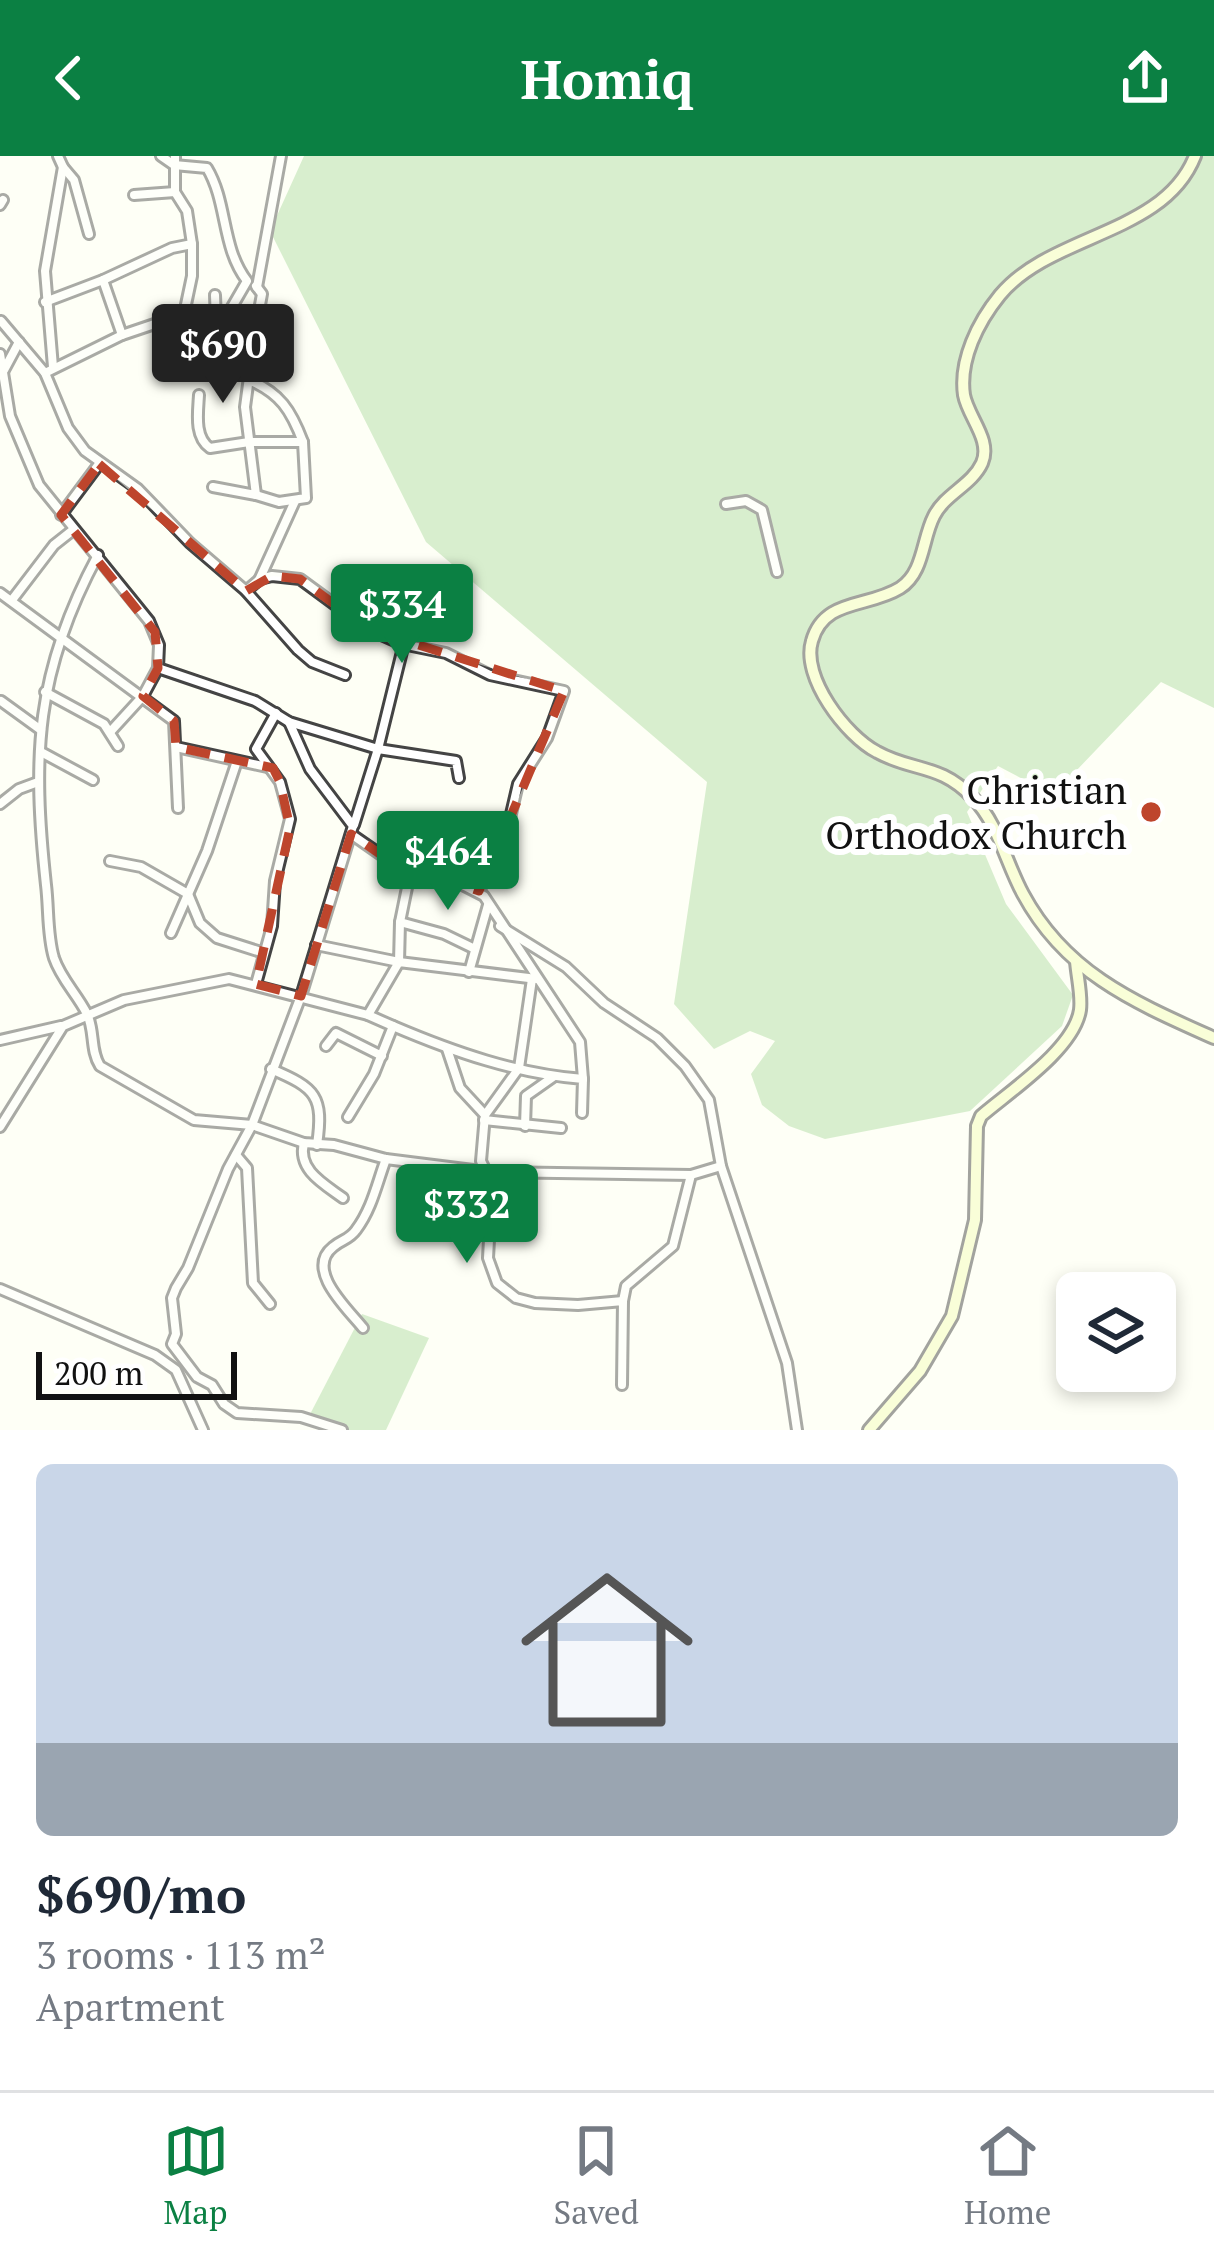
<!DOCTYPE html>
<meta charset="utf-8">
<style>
:root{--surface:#fff;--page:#f2f2f3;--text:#1f2937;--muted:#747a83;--line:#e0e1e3;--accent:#0b8043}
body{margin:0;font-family:"PT Serif",serif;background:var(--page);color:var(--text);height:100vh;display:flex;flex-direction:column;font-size:45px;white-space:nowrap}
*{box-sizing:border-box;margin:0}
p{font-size:39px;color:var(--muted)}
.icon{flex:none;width:66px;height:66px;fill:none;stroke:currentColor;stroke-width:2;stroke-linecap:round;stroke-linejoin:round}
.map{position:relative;height:1274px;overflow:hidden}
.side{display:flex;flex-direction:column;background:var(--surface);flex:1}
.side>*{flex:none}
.buttons{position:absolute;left:1056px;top:1116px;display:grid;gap:24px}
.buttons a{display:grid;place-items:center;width:120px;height:120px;border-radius:18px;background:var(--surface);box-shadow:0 6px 18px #0003;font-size:60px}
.scale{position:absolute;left:36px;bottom:30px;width:201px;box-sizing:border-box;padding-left:12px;border:6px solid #111;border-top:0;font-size:33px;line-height:42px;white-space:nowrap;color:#111;-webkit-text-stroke:9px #fff;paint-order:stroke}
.price{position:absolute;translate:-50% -102px;padding:0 27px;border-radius:12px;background:var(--accent);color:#fff;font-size:39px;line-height:78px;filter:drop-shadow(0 3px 6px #0008)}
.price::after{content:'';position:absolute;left:50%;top:72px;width:36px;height:27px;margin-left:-18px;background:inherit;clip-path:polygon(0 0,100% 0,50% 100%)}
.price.active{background:#222;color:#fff}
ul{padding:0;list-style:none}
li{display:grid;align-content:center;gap:24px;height:636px;padding:0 36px}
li+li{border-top:3px solid var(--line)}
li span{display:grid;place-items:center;height:372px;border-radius:18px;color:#555}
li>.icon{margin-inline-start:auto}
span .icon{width:216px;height:216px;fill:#fffc;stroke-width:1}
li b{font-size:51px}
header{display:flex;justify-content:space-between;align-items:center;height:156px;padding:0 36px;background:var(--accent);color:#fff;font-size:54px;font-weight:700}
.tab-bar{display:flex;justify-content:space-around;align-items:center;height:168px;border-top:3px solid var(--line);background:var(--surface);font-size:33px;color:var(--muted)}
.tab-bar a{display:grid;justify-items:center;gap:6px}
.tab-bar .active{color:var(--accent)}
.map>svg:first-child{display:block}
.forest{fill:#acda9e}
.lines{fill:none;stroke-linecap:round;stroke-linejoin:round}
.minor-casing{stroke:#444;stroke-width:14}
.secondary-casing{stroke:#333;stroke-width:16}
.minor{stroke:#fff;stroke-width:8}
.secondary{stroke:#f4fcb3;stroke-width:10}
.marked{fill:none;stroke:#be452c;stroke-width:9;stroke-dasharray:24 15;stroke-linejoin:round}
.poi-dot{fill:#be452c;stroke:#fff;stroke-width:4.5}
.labels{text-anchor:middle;stroke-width:12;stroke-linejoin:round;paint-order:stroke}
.poi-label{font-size:39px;fill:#111;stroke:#fff;text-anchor:end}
</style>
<header><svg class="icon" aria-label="back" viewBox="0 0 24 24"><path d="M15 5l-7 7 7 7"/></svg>Homiq<svg class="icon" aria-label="share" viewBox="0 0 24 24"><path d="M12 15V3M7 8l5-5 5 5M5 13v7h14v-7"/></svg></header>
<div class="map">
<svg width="1214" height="1274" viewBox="0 0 1214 1274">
<rect width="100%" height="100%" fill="#fefff5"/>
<g class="forest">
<polygon points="304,0 1214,0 1214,552 1161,526 1053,639 998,610 967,656 1006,748 1073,839 1062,870 970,955 825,983 789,970 762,949 751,918 775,885 750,875 714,893 674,848 707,626 426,386 270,75"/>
<polygon points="362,1158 429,1182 386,1274 333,1274 306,1266"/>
</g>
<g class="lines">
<g class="minor-casing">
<g id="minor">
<path d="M161 0 174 9 207 12C228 47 221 91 247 125L221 170 205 159 184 158"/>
<polyline points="63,11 74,24 89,78"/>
<polyline points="134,39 175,36"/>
<polyline points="0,49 3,44"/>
<polyline points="103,124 172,92 192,88"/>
<polyline points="257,131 281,0"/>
<polyline points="215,139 216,166"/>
<polyline points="45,146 103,124 122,179"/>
<polyline points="1,165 45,217 68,272 85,295 138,333 190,387 246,435 298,494 312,506 345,519"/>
<polyline points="221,170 255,176 262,138 256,130"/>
<polyline points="0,198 10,260 39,329 149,465 159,489 158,512 255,545 289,566 378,593 456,605 459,622"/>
<polyline points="53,211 45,115 63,11 58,0"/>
<polyline points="4,214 19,186"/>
<polyline points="45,217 122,179 184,158 192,120 192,88 187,55 175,36 175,0"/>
<path d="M249 224C280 237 291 254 303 286"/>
<path d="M199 239C198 257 194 281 210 292L249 286H303L306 342 279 346 256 339"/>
<polyline points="213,331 256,339 245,251 255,176"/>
<polyline points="726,348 746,345 762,354 777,416"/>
<polyline points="61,359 99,308"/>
<path d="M98 399C35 516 32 600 46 729 49 753 47 779 54 802 61 823 77 838 87 858 95 875 90 894 100 910L194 964 252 969 304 987 334 989 386 1003 489 1016 691 1019"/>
<polyline points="260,422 295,345"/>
<polyline points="246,435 260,423 272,420 300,423 368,473 402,488 446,497 490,519 564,535 547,582 518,628 504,688 479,735"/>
<polyline points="0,437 174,565 178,652"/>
<polyline points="12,444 54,389 73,374"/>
<polyline points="413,451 452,470"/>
<polyline points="352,462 370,427 413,451 378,593 354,669"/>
<polyline points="45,536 104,568 118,590"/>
<polyline points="1,545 41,574"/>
<polyline points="289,566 310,613 353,670 301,840 252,969 228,1013 188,1112 176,1132 172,1142 176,1178 172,1188 197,1221 212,1229 224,1248 237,1257 301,1261 342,1274"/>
<polyline points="111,575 143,540 158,512"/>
<polyline points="176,591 267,611"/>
<polyline points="41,596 93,624"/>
<polyline points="0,648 19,633 38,626"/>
<polyline points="351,678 387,703 411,712"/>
<polyline points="110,705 141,711 188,738 200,767 217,782 264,797"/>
<polyline points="400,766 444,778 475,793"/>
<polyline points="500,770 566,811 604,847 657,882 685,910 709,944 721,1010 787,1207 797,1274"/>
<polyline points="171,777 207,695 237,605"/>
<polyline points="316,789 399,806 400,766 411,712 447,721 484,740 580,886 583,923"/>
<polyline points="469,816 488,749"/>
<polyline points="256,828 272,770 275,725 290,663 280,626 256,593 276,557"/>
<path d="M393 870C454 896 517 918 583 923L582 957"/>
<polyline points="0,884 61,870"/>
<polyline points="326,890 336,877 382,900"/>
<polyline points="447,893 460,932 485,959 481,1005 492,1028 488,1102 497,1127 516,1142 535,1147 578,1149 623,1145 622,1229"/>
<path d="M271 913C316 932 324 940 317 989"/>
<polyline points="485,959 519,912 532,823"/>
<polyline points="348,961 374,918 393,870 368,859 399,806 537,823"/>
<polyline points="484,964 561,972"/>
<polyline points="525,970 526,940 553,921"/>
<polyline points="0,971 63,870 124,844 229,823 368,859"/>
<path d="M304 987C297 1014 324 1028 343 1042"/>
<polyline points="236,999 247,1012 253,1127 270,1148"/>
<polyline points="0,1133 155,1199 176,1214 203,1274"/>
<polyline points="623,1145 626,1130 673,1090 691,1019 721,1010"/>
<path d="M363 1172C349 1154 304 1114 333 1091 342 1083 349 1084 356 1074 372 1053 377 1027 386 1003"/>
</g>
</g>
<g class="secondary-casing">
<g id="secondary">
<path d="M1195 0C1164 79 1052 77 1000 139 978 166 959 204 964 239 968 261 992 284 982 307 972 329 945 338 934 360 922 383 924 417 900 432 868 452 824 442 812 485 801 521 846 580 877 596 913 616 940 607 973 642 998 667 1006 707 1023 738 1066 818 1136 847 1214 882"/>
<path d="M869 1274 920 1215 952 1160 975 1064 977 970 981 960C1010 935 1074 893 1080 854 1082 839 1077 820 1076 805"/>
</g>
</g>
<use href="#minor" class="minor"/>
<use href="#secondary" class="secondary"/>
</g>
<path d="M0 0H1214V1274H0ZM99 308 246 435 272 420 300 423 368 473 564 535 479 735 387 703 351 678 301 840 256 828 290 672 280 626 273 612 176 591 174 565 143 540 158 512 155 476 61 359Z" fill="#fefff5" fill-opacity=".55" fill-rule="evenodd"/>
<path class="marked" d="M99 308 246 435 272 420 300 423 368 473 564 535 479 735 387 703 351 678 301 840 256 828 290 672 280 626 273 612 176 591 174 565 143 540 158 512 155 476 61 359Z"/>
<circle class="poi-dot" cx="1151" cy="656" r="12"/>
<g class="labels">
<g class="poi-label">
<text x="1127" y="648">Christian<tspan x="1127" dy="45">Orthodox Church</tspan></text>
</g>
</g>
</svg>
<div class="buttons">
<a><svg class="icon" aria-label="layers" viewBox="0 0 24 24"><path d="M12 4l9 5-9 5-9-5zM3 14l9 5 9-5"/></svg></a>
</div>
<div class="scale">200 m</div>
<b class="price active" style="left:223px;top:250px">$690</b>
<b class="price" style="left:402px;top:510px">$334</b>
<b class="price" style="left:448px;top:757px">$464</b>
<b class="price" style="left:467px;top:1110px">$332</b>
</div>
<section class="side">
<ul>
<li><span style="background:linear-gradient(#c9d6e8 75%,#9aa5b1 0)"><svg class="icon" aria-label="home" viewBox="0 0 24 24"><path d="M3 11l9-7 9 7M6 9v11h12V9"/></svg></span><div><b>$690/mo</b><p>3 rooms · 113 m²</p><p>Apartment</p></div></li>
</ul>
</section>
<nav class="tab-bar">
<a class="active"><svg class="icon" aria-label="map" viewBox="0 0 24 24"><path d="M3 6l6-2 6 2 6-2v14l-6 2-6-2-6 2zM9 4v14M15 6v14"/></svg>Map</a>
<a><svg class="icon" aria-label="saved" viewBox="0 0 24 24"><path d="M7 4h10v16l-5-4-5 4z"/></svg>Saved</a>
<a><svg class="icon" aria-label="home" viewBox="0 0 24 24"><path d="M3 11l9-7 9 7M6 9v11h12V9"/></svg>Home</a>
</nav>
